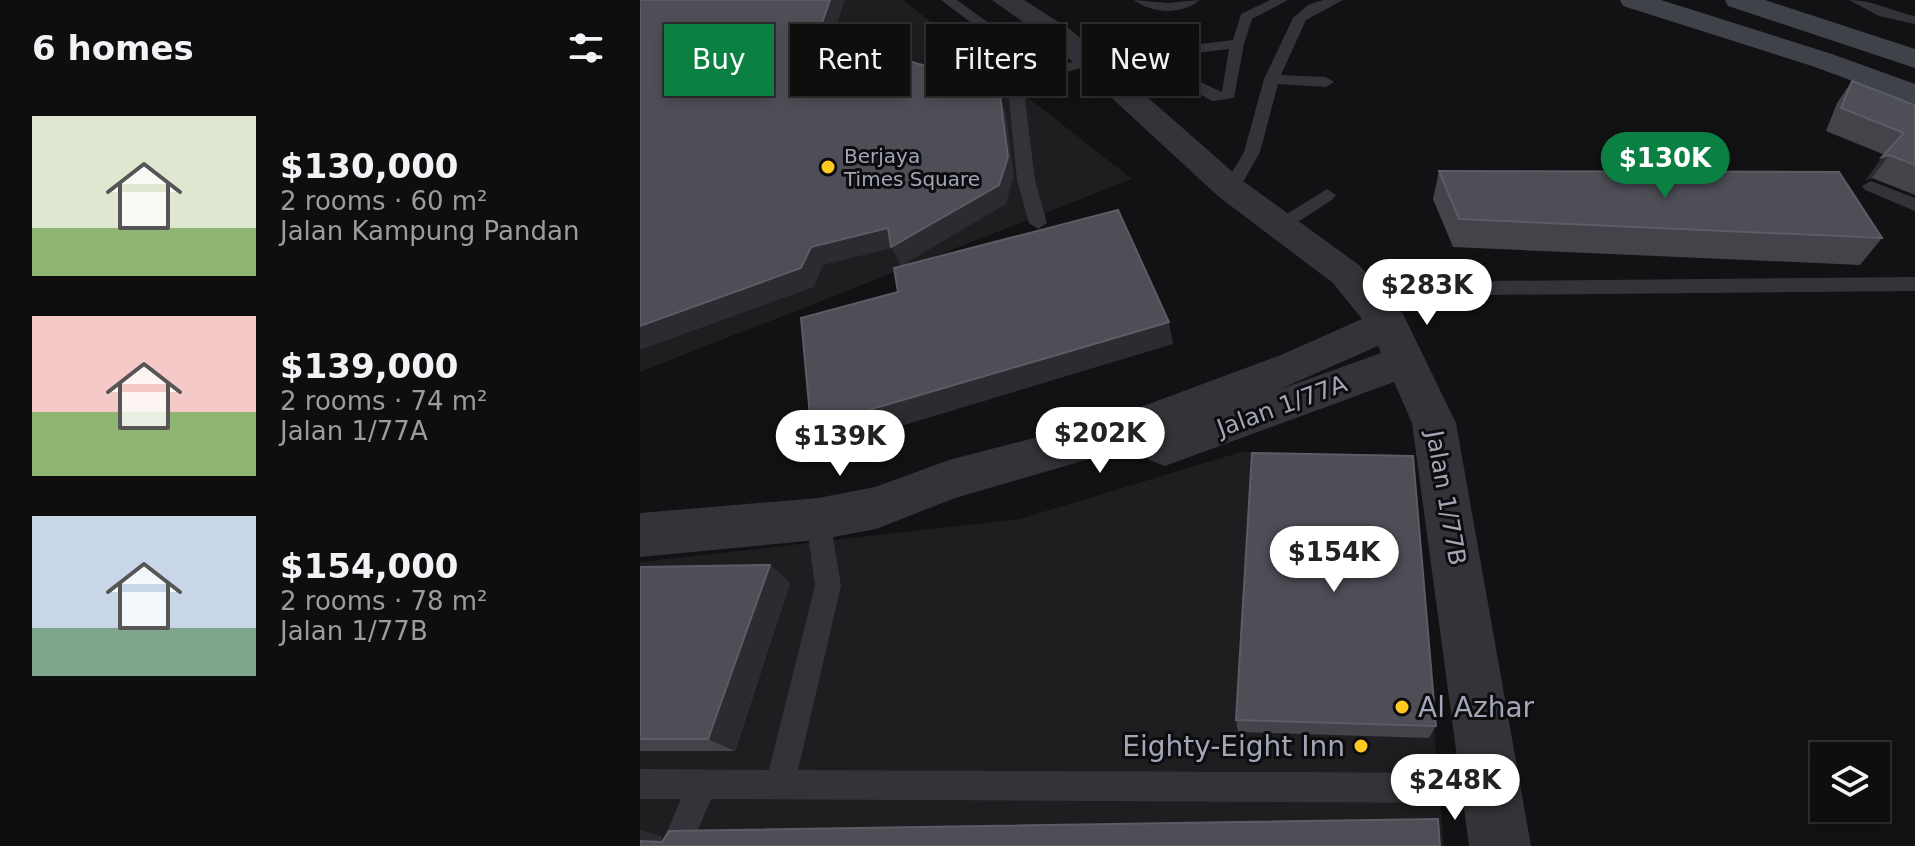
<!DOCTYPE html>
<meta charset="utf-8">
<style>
:root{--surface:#0e0e0f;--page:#171718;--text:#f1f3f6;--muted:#9b9c9e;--line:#2e2e2f;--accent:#0b8043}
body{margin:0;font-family:"DejaVu Sans",sans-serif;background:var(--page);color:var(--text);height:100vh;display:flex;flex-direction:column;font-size:30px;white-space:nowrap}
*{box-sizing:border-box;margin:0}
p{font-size:26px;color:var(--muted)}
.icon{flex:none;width:44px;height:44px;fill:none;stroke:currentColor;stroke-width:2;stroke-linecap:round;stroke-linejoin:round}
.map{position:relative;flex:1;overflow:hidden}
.drawer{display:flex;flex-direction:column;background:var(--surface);width:640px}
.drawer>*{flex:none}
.top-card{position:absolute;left:24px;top:24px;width:760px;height:72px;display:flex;gap:16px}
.controls{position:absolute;left:1170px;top:742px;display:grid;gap:16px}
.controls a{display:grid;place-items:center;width:80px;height:80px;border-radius:0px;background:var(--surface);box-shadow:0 4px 12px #0003,0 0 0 2px var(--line);font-size:40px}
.price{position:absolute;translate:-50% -68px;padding:0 18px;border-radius:28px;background:#fff;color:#222;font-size:26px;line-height:52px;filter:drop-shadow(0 2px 4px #0008)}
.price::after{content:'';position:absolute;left:50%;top:48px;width:24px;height:18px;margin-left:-12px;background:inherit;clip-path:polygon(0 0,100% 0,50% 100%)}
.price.active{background:var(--accent);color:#fff}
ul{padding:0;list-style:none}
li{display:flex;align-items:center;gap:24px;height:200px;padding:0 32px}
li span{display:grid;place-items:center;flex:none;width:224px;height:160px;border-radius:0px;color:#555}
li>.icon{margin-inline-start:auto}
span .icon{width:96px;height:96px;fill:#fffc;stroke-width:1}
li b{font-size:34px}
h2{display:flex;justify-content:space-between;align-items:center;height:96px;padding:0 32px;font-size:34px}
.pill{padding:0 28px;border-radius:0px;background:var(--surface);box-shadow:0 4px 12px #0003,0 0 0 2px var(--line);font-size:28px;line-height:72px}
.pill.active{background:var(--accent);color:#fff}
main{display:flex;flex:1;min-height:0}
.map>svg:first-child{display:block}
.built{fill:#1e1e21}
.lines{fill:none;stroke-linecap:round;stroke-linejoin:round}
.lane{fill:#333339;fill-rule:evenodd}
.street{fill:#333339;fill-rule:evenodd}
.secondary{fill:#404249;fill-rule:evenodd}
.wall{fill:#43434a}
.shaded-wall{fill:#2b2b30}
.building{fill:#4d4e56;stroke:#5b5c65;stroke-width:2}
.poi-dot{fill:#ffc91f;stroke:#0d0d0f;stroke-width:3}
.labels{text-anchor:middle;stroke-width:6;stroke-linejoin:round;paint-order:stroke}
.far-poi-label{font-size:20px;fill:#a2a6b6;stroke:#0d0d0f;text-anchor:start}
.street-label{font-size:24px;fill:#a2a6b6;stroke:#0d0d0f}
.near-poi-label{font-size:28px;fill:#a2a6b6;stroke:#0d0d0f;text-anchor:start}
</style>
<main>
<section class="drawer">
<h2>6 homes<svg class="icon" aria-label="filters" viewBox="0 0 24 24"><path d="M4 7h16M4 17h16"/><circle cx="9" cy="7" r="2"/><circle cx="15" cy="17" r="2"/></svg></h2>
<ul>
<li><span style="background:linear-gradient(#dfe7d0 70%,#8fb573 0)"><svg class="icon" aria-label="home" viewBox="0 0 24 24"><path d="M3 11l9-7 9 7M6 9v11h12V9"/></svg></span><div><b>$130,000</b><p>2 rooms · 60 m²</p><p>Jalan Kampung Pandan</p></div></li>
<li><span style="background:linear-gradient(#f6c9c9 60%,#8fb573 0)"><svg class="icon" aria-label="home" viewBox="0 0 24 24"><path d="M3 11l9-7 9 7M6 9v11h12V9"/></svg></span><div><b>$139,000</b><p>2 rooms · 74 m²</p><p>Jalan 1/77A</p></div></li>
<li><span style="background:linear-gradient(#c9d6e8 70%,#7fa58c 0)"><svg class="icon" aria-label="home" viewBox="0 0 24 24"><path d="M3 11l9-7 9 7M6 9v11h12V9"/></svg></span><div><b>$154,000</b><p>2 rooms · 78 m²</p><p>Jalan 1/77B</p></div></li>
</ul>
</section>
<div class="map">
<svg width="1275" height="846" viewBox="0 0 1275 846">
<rect width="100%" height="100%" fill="#121214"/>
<g class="built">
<polygon points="0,0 263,0 492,179 0,372"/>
<polygon points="601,452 771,455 804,846 0,846 0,562 380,519"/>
</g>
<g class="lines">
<g class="lane">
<polygon points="301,0 317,0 410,68 447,58 593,40 601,14 630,0 648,0 612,19 604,44 594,98 572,101 524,74 526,71 536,71 582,92 589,49 448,66 412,76 385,100 395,180 407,223 398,229 389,223 377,180 369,99 398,73"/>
<path d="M494 0 527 3 560 0C542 15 512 14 494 0Z"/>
<polygon points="683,0 703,0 666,20 641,75 686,77 694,82 686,87 638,84 620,152 597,193 585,193 582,189 604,152 624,79 653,18 668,5"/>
<path d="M1209 0C1232 0 1252 11 1275 16V24L1239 16Z"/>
<polygon points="1231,181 1275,198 1275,211 1225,190 1222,186"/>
<polygon points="687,189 696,195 693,199 646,230 634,230 631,226 634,222"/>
<polygon points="1275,277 1275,291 845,295 728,306 718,299 728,292 845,281"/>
<polygon points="178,508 186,512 190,519 201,586 158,770 848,773 858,778 863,788 858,798 848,803 71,799 51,846 21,846 41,799 0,799 0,769 129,770 175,586 166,519 170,512"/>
</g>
<path class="street" d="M352 0H384L431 30 603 181 719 265 763 314 816 423 891 846H829L772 423 754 382 525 466 509 460 503 447 505 443 315 498 236 529 178 540 0 557V513L178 498 235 487 309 460 471 418 641 355 722 319 693 283 579 197 411 42ZM738 346 741 353 638 390Z"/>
<g class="secondary">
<polygon points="980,0 1021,0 1192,54 1275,84 1275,104 1172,66 983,6"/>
<polygon points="1085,0 1125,0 1275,49 1275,68 1088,6"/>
</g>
</g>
<g class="wall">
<polygon points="1212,81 1275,105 1275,195 1232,178 1226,180 1245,155 1186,131 1197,103"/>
<polygon points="799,171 1242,238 1220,265 813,247 793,199"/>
<polygon points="130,565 150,583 95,751 0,751 0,567"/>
<polygon points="596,720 796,726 789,738 598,732"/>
</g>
<g class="shaded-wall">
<polygon points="190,0 205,0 180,73 171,54"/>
<polygon points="360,95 366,114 374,176 366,204 261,266 252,248 183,265 174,287 0,350 0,326 171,247"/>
<polygon points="1249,155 1232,178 1226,180 1242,157"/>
<polygon points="529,322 533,344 188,448 171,427"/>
<polygon points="130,565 150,583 95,751 68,739"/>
<polygon points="0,830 22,836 20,846 0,844"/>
</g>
<g class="building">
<polygon points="0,0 190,0 171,54 231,44 242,60 262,59 289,67 322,67 360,95 368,157 359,185 251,247 248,228 171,247 161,268 0,326"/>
<polygon points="1212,81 1275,105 1275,165 1249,155 1242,157 1264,133 1201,108"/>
<polygon points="799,171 1199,172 1242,238 819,219"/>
<polygon points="478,210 529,322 171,427 161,318 258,292 254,268"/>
<polygon points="612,453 773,456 796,726 596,720"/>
<polygon points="130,565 68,739 0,739 0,567"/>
<polygon points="798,819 800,846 0,846 0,841 22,842 29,831"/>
</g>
<g class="poi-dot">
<circle cx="188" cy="167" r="8"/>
<circle cx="762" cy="707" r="8"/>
<circle cx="721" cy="746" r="8"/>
</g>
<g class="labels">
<g class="far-poi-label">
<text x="204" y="163">Berjaya<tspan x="204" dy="23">Times Square</tspan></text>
</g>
<g class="street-label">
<text transform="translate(642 406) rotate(-20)" y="8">Jalan 1/77A</text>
<text transform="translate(806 498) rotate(80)" y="8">Jalan 1/77B</text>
</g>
<g class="near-poi-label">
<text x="778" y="717">Al Azhar</text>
<text x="705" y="756" text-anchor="end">Eighty-Eight Inn</text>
</g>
</g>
</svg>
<div class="controls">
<a><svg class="icon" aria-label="layers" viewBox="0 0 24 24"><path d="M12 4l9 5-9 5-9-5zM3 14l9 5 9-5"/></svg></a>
</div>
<b class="price active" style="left:1025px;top:200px">$130K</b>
<b class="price" style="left:787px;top:327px">$283K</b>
<b class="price" style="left:460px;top:475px">$202K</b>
<b class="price" style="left:200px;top:478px">$139K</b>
<b class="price" style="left:694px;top:594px">$154K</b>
<b class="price" style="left:815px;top:822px">$248K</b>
<div class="top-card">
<a class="pill active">Buy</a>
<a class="pill">Rent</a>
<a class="pill">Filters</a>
<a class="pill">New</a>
</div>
</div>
</main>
